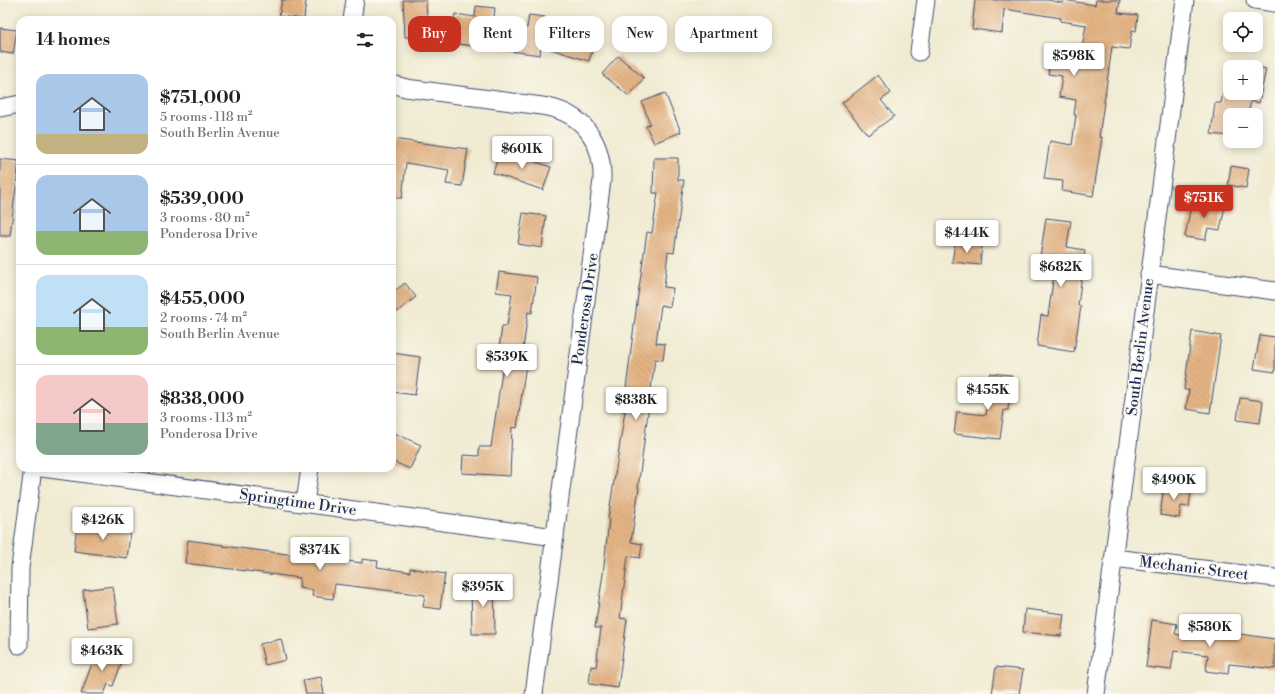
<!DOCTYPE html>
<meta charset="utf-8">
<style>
:root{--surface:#fff;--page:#f6f6f6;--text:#202124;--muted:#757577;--line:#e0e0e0;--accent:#c8321e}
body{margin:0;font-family:"Libre Bodoni",serif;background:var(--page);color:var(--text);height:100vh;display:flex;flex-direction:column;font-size:15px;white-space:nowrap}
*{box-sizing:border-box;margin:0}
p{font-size:13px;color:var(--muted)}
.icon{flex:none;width:22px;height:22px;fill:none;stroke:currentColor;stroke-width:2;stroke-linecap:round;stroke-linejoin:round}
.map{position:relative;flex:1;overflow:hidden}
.details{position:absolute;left:16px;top:16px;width:380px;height:456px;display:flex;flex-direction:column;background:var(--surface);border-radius:12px;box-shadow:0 2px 10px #0003}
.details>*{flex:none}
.guide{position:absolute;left:408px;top:16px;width:380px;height:36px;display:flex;gap:8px}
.controls{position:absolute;left:1223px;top:12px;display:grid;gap:8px}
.controls a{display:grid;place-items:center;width:40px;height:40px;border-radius:8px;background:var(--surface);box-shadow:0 2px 10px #0003;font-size:20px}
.price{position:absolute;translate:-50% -34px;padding:0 9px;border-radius:4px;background:#fff;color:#222;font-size:13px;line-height:26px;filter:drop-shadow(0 1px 2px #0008)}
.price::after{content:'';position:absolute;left:50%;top:24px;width:12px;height:9px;margin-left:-6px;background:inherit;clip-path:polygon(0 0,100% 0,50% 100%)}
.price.on{background:var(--accent);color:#fff}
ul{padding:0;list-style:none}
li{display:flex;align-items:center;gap:12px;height:100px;padding:0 20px}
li+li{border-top:1px solid var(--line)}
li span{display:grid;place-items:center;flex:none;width:112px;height:80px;border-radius:12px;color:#555}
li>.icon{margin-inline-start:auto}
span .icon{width:48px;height:48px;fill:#fffc;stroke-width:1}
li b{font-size:17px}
h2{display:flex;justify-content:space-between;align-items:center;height:48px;padding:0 20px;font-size:17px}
.pill{padding:0 14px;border-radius:12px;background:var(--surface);box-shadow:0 2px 10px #0003;font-size:14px;line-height:36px}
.pill.on{background:var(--accent);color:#fff}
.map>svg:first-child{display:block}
.building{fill:url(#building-back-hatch)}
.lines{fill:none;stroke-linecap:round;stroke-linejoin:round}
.minor-casing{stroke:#3b4b6f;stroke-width:19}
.minor{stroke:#fff;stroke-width:17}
.labels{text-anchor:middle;stroke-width:3;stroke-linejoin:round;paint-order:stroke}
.street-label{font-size:15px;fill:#1b2f5e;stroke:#fbf7ec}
</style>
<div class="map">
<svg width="1275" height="694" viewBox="0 0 1275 694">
<defs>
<pattern id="building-back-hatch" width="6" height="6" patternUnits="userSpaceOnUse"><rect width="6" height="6" fill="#e4b484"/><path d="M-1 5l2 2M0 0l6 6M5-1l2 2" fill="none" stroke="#c39b74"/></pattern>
</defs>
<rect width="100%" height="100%" fill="#fbf7ec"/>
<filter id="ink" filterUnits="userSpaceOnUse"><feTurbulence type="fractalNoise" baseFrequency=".025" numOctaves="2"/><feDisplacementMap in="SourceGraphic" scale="8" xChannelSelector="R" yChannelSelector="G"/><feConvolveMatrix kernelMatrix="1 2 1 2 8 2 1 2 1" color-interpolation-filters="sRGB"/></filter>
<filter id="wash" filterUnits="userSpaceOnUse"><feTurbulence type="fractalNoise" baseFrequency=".012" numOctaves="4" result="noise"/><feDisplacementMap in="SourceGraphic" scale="16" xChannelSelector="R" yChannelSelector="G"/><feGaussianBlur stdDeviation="0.9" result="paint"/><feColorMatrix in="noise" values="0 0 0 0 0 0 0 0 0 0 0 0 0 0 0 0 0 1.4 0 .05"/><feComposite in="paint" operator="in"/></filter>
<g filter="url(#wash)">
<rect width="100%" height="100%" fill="#f0ebd2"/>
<g id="blocks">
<g class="building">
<polygon points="282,0 306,0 304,19 279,16"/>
<polygon points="403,0 426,0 428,37 405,37"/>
<polygon points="975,0 1047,0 1063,3 1063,0 1095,5 1096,0 1120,0 1118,13 1138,15 1136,31 1132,30 1129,49 1112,47 1099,137 1102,137 1093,196 1062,191 1063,181 1044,179 1050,141 1072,145 1076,115 1074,115 1076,100 1059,97 1062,76 1048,74 1051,56 1080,60 1086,25 1060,21 1061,18 1004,9 1002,33 972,29"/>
<polygon points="476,6 495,8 493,23 527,28 529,15 545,17 544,25 595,40 589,61 541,46 540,55 451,43 455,14 475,17"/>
<polygon points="0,28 17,30 13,54 0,52"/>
<polygon points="618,56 644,78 629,96 602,74"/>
<polygon points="1238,64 1256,67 1237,67"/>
<polygon points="1256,67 1266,69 1259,103 1251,101 1248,115 1230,115 1230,136 1211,134 1215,103 1221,103 1227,70 1230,71 1230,93 1256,93"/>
<polygon points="878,75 891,93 881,100 894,116 868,135 842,103"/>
<polygon points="665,93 681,132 654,143 646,126 650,124 642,102"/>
<polygon points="392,139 468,149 462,186 446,184 449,170 406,163 402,198 392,198"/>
<polygon points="500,150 551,167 543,190 493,173"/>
<polygon points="654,158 678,158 678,180 684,180 674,253 668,252 664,287 673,288 670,307 661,305 656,343 665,344 663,360 655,359 638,488 639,488 631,542 642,544 640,558 628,556 620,618 627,619 618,688 589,684 591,666 596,667 601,628 595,628 603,574 609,519 608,519 625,411 623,411 638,295 647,232 652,233 658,193 653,193"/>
<polygon points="0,159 19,161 10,236 0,236"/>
<polygon points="1231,166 1249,169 1246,188 1228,185"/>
<polygon points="1192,200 1225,206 1220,230 1208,228 1205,240 1185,237"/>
<polygon points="523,213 546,216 542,248 518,244"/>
<polygon points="1046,218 1071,221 1067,247 1085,250 1078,306 1081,306 1074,352 1037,346 1041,315 1048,316 1055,267 1039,264"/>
<polygon points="955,243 982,246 980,265 952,262"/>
<polygon points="499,272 537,277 532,313 528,312 523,350 528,350 517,428 512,427 510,476 462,473 463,455 479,456 479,447 491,447 503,365 497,364 502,326 507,326 512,294 496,292"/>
<polygon points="405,283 416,297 392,316 392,293"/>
<polygon points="1192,331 1221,336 1210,413 1186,409 1189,390 1184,390"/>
<polygon points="1260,335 1275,337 1275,372 1254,369"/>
<polygon points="392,353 420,357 415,395 392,392"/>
<polygon points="990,373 1011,375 1008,410 1004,410 1000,439 954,434 957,412 986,415"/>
<polygon points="1240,398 1263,401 1260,423 1237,420"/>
<polygon points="392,432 421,445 410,469 392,461"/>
<polygon points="1164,486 1191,490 1189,507 1181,506 1179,518 1160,515"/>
<polygon points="77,525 111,529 111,525 131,527 127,558 74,551"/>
<polygon points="188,540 223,545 223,546 303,556 303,555 362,563 362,559 378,561 377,567 410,572 410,568 445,574 440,609 423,607 425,595 335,584 333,599 312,596 313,590 299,588 300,578 185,563"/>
<polygon points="471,582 494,582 495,634 472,634"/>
<polygon points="113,586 118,624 88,628 83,590"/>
<polygon points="1025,609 1064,614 1061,636 1023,632"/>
<polygon points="1152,620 1177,624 1175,634 1209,640 1211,625 1234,629 1233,633 1275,639 1275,669 1229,664 1228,674 1206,671 1208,655 1174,651 1171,670 1146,667"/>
<polygon points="281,639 286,660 265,665 260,644"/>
<polygon points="98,647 124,657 113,686 108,684 104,694 81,694"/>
<polygon points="996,667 1023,670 1019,694 992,694"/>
<polygon points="321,677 324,694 306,694 303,680"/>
</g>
</g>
</g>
<g filter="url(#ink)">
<use href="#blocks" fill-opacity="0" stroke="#3b4b6f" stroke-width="1"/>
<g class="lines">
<g class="minor-casing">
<g id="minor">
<polyline points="1255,0 1275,3"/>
<polyline points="352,20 355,0"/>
<polyline points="919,52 926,0"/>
<path d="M392 84 406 88 542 106C582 112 603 140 602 180L534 694"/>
<polyline points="0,108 20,104"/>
<polyline points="1149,274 1275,291"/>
<polyline points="42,468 555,537"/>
<polyline points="305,503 310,468"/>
<polyline points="1114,558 1275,578"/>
<polyline points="19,645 20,568 33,468"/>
<polyline points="1096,694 1185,0"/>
</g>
</g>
<use href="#minor" class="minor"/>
</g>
</g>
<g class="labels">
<g class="street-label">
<text transform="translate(585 309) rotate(-82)" y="5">Ponderosa Drive</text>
<text transform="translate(1140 347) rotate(-83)" y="5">South Berlin Avenue</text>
<text transform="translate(298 502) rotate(8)" y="5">Springtime Drive</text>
<text transform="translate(1194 568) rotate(7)" y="5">Mechanic Street</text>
</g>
</g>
</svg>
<div class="controls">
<a><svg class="icon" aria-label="locate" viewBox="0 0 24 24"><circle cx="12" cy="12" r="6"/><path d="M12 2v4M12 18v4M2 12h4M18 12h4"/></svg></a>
<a>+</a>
<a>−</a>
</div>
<b class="price" style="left:1074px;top:77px">$598K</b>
<b class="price" style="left:522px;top:170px">$601K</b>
<b class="price on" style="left:1204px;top:219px">$751K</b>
<b class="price" style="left:967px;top:254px">$444K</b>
<b class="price" style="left:1061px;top:288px">$682K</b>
<b class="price" style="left:507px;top:378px">$539K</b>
<b class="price" style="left:988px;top:411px">$455K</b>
<b class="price" style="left:636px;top:421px">$838K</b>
<b class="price" style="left:1174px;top:501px">$490K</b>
<b class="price" style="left:103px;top:541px">$426K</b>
<b class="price" style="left:320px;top:571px">$374K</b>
<b class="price" style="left:483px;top:608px">$395K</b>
<b class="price" style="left:1210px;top:648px">$580K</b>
<b class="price" style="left:102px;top:672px">$463K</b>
<div class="guide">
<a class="pill on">Buy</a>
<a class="pill">Rent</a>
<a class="pill">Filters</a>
<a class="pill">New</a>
<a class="pill">Apartment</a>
</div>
<section class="details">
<h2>14 homes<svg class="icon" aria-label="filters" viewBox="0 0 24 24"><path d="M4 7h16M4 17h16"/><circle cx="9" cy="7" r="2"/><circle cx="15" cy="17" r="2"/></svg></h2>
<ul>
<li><span style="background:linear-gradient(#a9c7e8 75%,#c2b280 0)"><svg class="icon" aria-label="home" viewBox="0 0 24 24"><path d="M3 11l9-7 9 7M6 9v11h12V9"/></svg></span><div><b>$751,000</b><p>5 rooms · 118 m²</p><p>South Berlin Avenue</p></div></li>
<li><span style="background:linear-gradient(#a9c7e8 70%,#8fb573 0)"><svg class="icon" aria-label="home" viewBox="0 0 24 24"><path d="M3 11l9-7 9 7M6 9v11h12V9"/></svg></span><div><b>$539,000</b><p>3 rooms · 80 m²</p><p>Ponderosa Drive</p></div></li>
<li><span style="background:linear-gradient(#bfe0f5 65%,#8fb573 0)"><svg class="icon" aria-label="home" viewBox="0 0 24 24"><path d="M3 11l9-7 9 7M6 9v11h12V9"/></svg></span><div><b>$455,000</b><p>2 rooms · 74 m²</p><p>South Berlin Avenue</p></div></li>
<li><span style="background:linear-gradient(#f6c9c9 60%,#7fa58c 0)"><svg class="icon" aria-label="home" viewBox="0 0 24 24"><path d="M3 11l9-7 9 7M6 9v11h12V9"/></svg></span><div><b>$838,000</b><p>3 rooms · 113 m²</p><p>Ponderosa Drive</p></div></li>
</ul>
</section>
</div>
